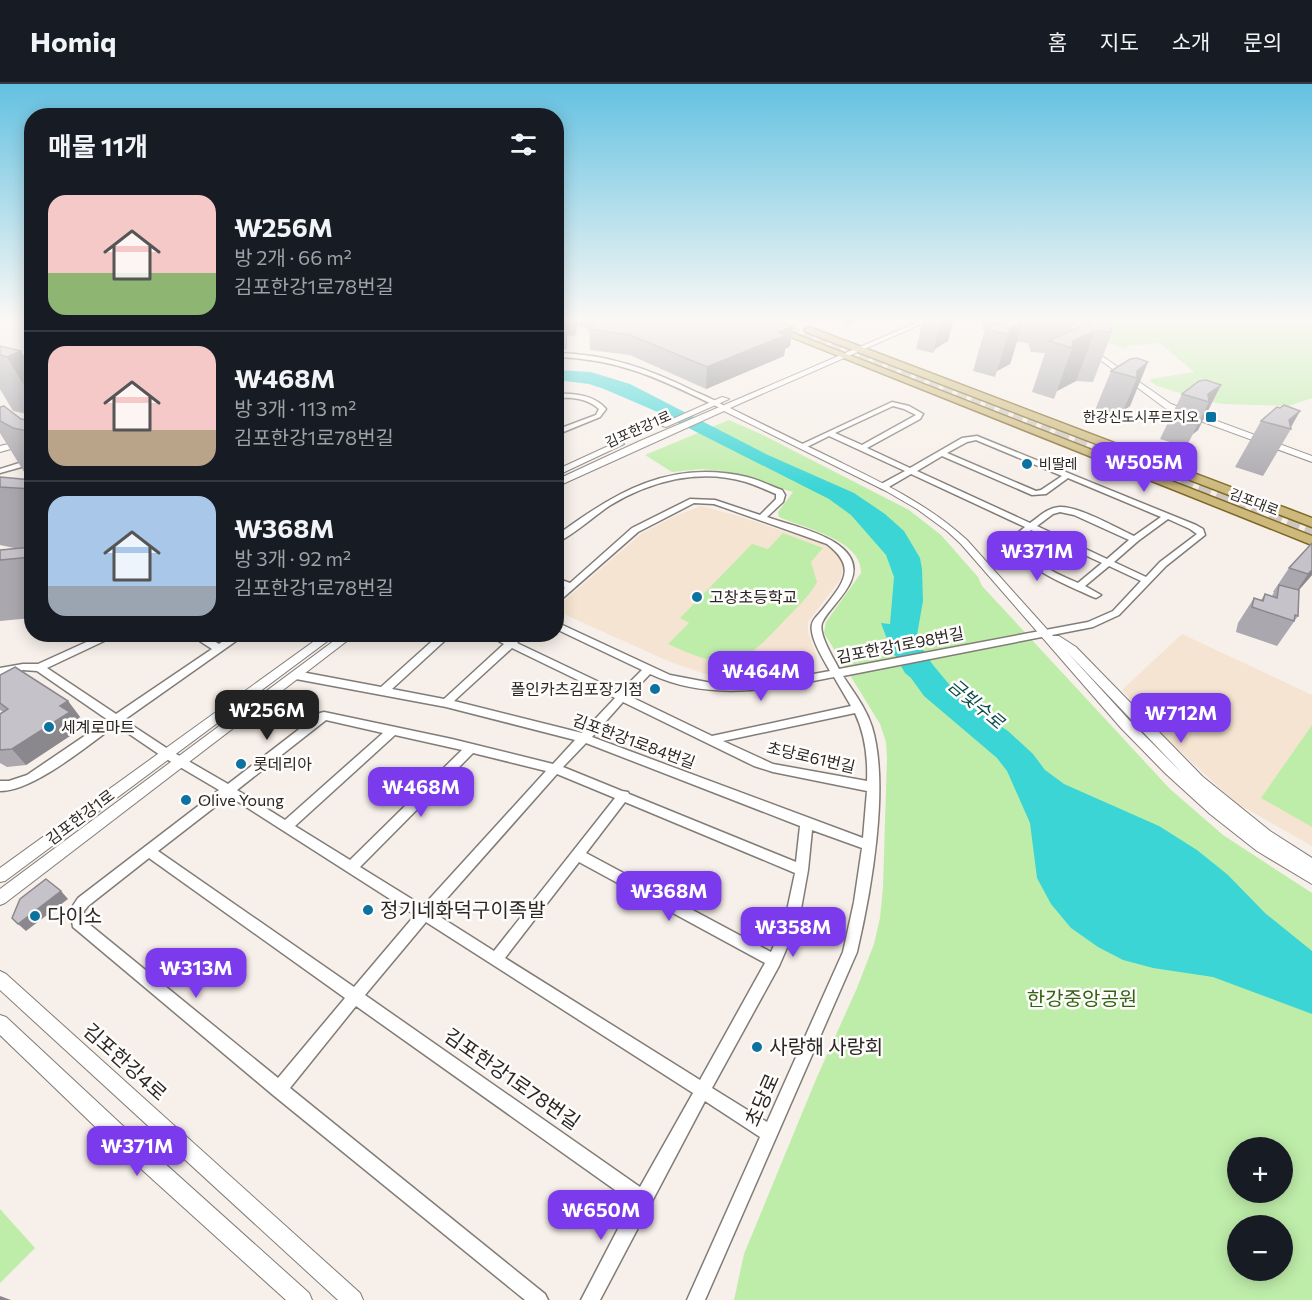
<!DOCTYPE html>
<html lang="ko">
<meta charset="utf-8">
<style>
:root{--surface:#171b24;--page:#242831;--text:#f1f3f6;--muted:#9ea1a6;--line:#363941;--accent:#7c3aed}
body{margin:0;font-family:Commissioner,"Noto Sans KR",sans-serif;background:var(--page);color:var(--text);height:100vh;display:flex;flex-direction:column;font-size:22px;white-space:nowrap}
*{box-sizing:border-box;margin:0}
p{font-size:20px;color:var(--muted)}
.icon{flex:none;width:33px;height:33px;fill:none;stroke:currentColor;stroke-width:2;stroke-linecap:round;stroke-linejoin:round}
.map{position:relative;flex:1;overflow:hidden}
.panel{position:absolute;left:24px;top:24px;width:540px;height:534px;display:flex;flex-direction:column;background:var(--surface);border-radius:24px;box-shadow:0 3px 15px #0003}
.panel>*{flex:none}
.buttons{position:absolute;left:1227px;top:1053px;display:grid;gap:12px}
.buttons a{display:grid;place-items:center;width:66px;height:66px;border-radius:50%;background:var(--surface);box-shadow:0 3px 15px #0003;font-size:30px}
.price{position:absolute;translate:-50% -51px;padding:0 14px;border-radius:12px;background:var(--accent);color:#fff;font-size:20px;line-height:39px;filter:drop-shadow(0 2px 3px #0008)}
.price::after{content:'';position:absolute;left:50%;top:36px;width:18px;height:14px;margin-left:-9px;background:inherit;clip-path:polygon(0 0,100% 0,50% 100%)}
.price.selected{background:#222;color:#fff}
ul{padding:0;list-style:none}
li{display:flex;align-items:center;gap:18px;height:150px;padding:0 24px}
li+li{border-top:2px solid var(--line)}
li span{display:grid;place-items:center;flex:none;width:168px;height:120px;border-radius:18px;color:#555}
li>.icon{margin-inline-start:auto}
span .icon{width:72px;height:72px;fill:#fffc;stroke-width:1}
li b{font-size:26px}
h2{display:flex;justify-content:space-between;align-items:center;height:72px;padding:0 24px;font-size:26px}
header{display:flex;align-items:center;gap:36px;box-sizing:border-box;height:84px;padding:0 30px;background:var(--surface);border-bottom:2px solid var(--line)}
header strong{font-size:28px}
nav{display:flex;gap:33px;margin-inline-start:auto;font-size:21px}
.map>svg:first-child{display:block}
.education{fill:#f5e4d2}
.green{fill:#beeda9;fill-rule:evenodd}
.water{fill:#3bd5d6}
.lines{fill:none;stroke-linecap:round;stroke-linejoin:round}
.primary-tunnel-far1{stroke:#cec7c2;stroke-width:10;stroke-dasharray:10 5;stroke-linecap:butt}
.primary-tunnel{stroke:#cec7c2;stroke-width:13;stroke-dasharray:13 6;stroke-linecap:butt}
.minor-casing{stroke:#827c77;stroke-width:3}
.tertiary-casing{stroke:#827c77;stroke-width:2}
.primary-casing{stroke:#7e6725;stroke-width:3}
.minor{fill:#fff;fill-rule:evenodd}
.tertiary{fill:#fff;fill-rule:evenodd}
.primary{fill:#cdb97c;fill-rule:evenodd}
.wall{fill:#aaa7ae}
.shaded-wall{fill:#8b888d}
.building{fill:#c6c2ca;stroke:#8b888d;stroke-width:1.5}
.poi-dot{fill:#0c729f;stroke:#fffdfc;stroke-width:2}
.labels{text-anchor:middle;stroke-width:5;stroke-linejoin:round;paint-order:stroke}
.far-poi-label{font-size:14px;fill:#2a2725;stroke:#fffdfc;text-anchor:end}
.far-street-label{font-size:14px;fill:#2a2725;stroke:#fffdfc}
.poi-label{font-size:16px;fill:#2a2725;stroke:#fffdfc;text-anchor:start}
.street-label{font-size:16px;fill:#2a2725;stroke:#fffdfc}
.water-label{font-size:18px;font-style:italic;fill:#074b4b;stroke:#fffdfc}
.near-poi-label{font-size:20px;fill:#2a2725;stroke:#fffdfc;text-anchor:start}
.near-park-label{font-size:20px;fill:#336412;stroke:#fffdfc}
.near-street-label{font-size:20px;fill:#2a2725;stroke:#fffdfc}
</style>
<header>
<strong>Homiq</strong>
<nav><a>홈</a><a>지도</a><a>소개</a><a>문의</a></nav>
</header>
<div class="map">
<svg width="1312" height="1216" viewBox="0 0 1312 1216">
<rect width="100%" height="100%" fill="#f7efe9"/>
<g class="education">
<polygon points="701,422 738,432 826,461 840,472 844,483 840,496 808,538 808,549 817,573 814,578 803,583 758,591 728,592 705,590 668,577 557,527 557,523 641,450 673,433"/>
<polygon points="1182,550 1312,611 1312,762 1236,719 1170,658 1122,606"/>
</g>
<g class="green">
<polygon points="1049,235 1312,235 1312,314 1289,322 1223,320 1206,317 1157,302 1150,297 1151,295 1194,288 1160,259 1126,262 1128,265 1125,265"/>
<path d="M729 336 763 351 909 426 941 451 978 493 982 502 1170 705 1223 751 1312 809V1216H734L744 1170 817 993 857 904 874 860 880 834 883 803 887 674 886 658 880 640 824 549 826 538 861 489C863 456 803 444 779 433L778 428 793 408 724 387 702 385 672 388 645 371ZM1238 1064H1282V1108H1238ZM1238 1142H1282V1186H1238Z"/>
<path d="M783 449 823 464 811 478 817 498C809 513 795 525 784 537 740 585 727 587 668 560L689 539 680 534 752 460 768 465Z"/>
<polygon points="1312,641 1312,743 1261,714"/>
<polygon points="0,1125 35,1164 0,1199"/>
</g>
<polygon class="water" points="557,286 591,288 630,300 768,371 854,409 885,430 904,447 920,474 922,485 923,517 917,551 921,563 933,581 958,611 969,621 1008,647 1033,670 1045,686 1064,700 1159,742 1197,766 1228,791 1265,829 1312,867 1312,930 1213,893 1153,884 1123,876 1098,863 1071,844 1051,820 1037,794 1030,739 1007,687 997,674 924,612 911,594 905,589 890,563 881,539 890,540 894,493 886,471 851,431 829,415 653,326 604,305 589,300 557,296"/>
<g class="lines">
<polyline class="primary-tunnel-far1" points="761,235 1060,352"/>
<polyline class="primary-tunnel" points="1056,351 1312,451"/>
<g class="minor-casing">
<g id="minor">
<path d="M556 269C608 270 649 285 694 307 705 312 718 317 727 324L722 325C664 297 623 275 556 273Z"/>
<path d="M556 310C575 309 594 311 606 325L600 333 556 351V346L596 331 599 325C587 314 572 313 556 314Z"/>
<path d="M892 318 909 322 923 330 920 335 867 364 910 384 962 354 977 352 1196 441 1203 445 1205 451 1166 482 1119 531 1093 543 843 592C854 609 866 624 872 643 890 702 871 808 857 868L705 1216H687L760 1053 705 1017 600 1216H581L632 1118 356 922 290 1004 545 1210 548 1216H525L273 1011 73 843 70 826 78 814 219 706 163 673 116 641C88 661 34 707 0 707V697H9L27 691 108 636 37 587 23 586 0 592V584L23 580H38L104 550H119L47 584 116 630 212 565 189 550H202L219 560 233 550H246L124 636 171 667 228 700 320 629 324 628 452 655 553 680 575 656 446 623 296 595 291 591 296 587 381 603 440 550H452L392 605 444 615 504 560 486 550H500L510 555 515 550H526L517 559 620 608 642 586 556 545V538L670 591 717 600 770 598 830 587C824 576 809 553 812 540 813 535 820 529 823 525 843 499 858 484 827 460L714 420 694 419 638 448 556 520V512L565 504 556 500V494L570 499 632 444 690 415 715 416 760 431 776 415V410C766 406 756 401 746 398 699 384 650 397 609 422 593 433 572 452 556 459V452C615 408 671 375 747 393 759 396 771 402 782 406L785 411 783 418 767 433C794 443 868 456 851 497 845 512 827 527 822 539 818 550 834 575 839 585L1088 538 1113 527 1141 497 1109 482 1085 502 1101 511 1096 514 1093 513C1061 498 1027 487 1010 455L1025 443 911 390 887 404H881V400L905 387 829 352 805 364 798 362ZM893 322 904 325 916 331 862 361 835 349ZM976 356 1062 392 1041 406 1036 407 947 369 967 358ZM942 372 1032 411 1046 410 1068 394 1161 433 1134 452C1117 444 1076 421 1059 423 1047 424 1039 433 1030 439L917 387ZM1060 428 1074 431 1129 456 1107 475 1037 442 1053 430ZM1168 435 1190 445 1197 450 1160 478 1146 493 1114 478 1138 457ZM1031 446 1102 479 1078 499C1055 489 1031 479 1019 456ZM512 564 615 614 582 649 454 617ZM650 590C710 618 772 605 834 593L851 622 712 652 629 612ZM623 618 754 682 773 688 867 707 863 754 592 653ZM855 629C865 650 868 674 867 697L773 680 723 657ZM326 636 383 649 285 736 237 706ZM395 651 462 666 350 776 295 742ZM586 659 800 742 796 778 629 710 628 708 622 707 563 683ZM473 669 546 687 423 822 360 783ZM557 690 615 714 494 867 434 829ZM229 712 415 831 354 903 158 767ZM625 718 795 789 785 836 771 868 586 769ZM812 746 862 764 854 818 843 868 767 1038 712 1004 779 882 799 836 808 786ZM149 774 345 914 278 994 84 836V827L88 822ZM579 778 765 879 700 996 505 874ZM426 838 693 1009 640 1103 365 911Z"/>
<polygon points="32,375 32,380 0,389 0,385"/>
</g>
</g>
<g class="tertiary-casing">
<g id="tertiary">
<path d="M925 235H933L730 324C768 343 805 361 842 379 887 401 930 422 967 456L1053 552H1059L1076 563 1203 693 1270 747 1312 774V800L1257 767 1210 730 1165 689 1121 644 961 460 947 447 917 425 886 407 724 327 556 403V396L640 357ZM1067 568 1068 569 1181 688 1130 637Z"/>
<polygon points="1089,263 1171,320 1312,372 1312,378 1165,324 1087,266 1086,265"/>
<polygon points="722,313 729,315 666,343 659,341"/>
<polygon points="32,354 32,359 0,368 0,362"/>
<polygon points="617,358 624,360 556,392 556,386"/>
<polygon points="324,550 337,550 5,797 0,798 0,784"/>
<polygon points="343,550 356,550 5,819 0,821 0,805"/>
<polygon points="0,887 6,890 360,1209 363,1216 338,1216 0,906"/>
<polygon points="0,931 6,933 122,1041 309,1209 312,1216 286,1216 108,1055 0,951"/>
</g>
</g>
<g class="primary-casing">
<g id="primary">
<polygon points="746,235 757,235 1312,452 1312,461"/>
<polygon points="809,243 1312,434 1312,443 806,248 804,246"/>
</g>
</g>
<use href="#minor" class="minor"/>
<use href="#tertiary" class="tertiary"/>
<use href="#primary" class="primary"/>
</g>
<g class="wall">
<polygon points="556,235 774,235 790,262 785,265 784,272 706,305 630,271 590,266 589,245 577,242 575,252 567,251 567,265 556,266"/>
<polygon points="831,235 861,235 847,241"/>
<polygon points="923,235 954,235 948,257 935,265 933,269 916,265"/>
<polygon points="981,235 1000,235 999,239 1000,239 1001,235 1075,235 1071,247 1084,241 1086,235 1107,235 1112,248 1093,298 1076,297 1057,307 1054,315 1032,308 1045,269 1031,268 1028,259 1017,258 1010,280 997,287 995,293 973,287 985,245 983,245"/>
<polygon points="0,262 32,286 32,331 13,327 0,305"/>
<polygon points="1148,278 1130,322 1123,327 1118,338 1093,331 1111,287"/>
<polygon points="1221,301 1198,346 1193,350 1186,363 1160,355 1182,310"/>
<polygon points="0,323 21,335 32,337 32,534 0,537 0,466 14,464 0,461 0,393 30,396 26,391 0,349"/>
<polygon points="1300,327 1290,344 1291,345 1263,392 1235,383 1261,337"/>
<polygon points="1312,459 1312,491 1299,506 1298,532 1277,562 1236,548 1238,539 1254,514 1261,516 1265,510 1272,512 1274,508 1273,508 1289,484"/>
<polygon points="0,591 68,617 80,633 76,636 82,644 26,681 7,683 0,679 0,630 3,628 0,626"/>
</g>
<g class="shaded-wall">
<polygon points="565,235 567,251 567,265 565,245"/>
<polygon points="574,235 577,235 577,242 575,252"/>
<polygon points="848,235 861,235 847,241"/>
<polygon points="941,235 954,235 948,257 935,265 933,269"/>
<polygon points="1023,238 1010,280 997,287 1010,245"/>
<polygon points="793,242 790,262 785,265 784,272 706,305 707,283 779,248"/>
<polygon points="1095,247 1076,297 1057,307 1072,264 1073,257"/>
<polygon points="21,267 32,286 32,315 7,273"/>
<polygon points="1148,278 1130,322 1123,327 1137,294 1137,287"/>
<polygon points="1221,301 1198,346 1193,350 1209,318 1208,310"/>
<polygon points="1300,327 1290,345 1289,336"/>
<polygon points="1312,486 1312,491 1291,515 1308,490"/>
<polygon points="68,617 80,633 76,636 82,644 26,681 12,665 60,622"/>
<polygon points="61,807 68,815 26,847 18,840"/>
<polygon points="0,1212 11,1216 0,1216"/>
</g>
<g class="building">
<rect x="556" y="235" width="9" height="10"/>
<polygon points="598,235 774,235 793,242 779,248 786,251 707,283 630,251 589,245"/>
<polygon points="1010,235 1014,235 1023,238 1010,245 1008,251 985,244"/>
<polygon points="1089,235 1107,235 1112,248 1095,247 1073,257 1072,264 1049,257 1085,240 1091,241"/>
<polygon points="0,262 21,267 7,273 0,271"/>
<polygon points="1137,274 1148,278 1137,287 1137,294 1111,287 1130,275"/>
<polygon points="1206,296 1221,301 1208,310 1209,318 1182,310 1199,297"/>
<polygon points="1284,321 1300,327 1289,336 1291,345 1261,337 1277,323 1280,324"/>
<polygon points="4,322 21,335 32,337 32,348 13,344 0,337 0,323"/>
<polygon points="0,393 32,396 32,405 0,403"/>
<polygon points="1312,459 1312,486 1308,490 1289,484"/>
<polygon points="32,463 32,473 0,476 0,466"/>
<polygon points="1279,501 1299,506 1298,532 1295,531 1294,537 1252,523 1254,514 1263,517 1265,510 1277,514"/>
<polygon points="15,583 68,617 60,622 70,628 12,665 0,666 0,630 8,625 0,619 0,591"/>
<polygon points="46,795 61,807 18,840 12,834 20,815"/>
</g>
<linearGradient id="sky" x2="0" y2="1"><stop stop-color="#63c1e1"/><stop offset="0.58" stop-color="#fbf8f5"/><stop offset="1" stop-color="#fbf8f5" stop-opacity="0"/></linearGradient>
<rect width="1312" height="405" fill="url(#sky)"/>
<g class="poi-dot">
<rect x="1205" y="327" width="12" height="12" rx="3"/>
<circle cx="1027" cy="380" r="6"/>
<circle cx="697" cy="513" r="6"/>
<circle cx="655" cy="605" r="6"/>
<circle cx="49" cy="643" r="6"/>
<circle cx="241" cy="680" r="6"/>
<circle cx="186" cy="716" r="6"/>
<circle cx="368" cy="826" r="6"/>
<circle cx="35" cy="832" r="6"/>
<circle cx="757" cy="963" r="6"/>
</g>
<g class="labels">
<g class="far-poi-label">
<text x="1199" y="338">한강신도시푸르지오</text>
<text x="1039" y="385" text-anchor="start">비딸레</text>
</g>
<g class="far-street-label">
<text transform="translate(638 345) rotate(-24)" y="5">김포한강1로</text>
<text transform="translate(1254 418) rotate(21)" y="5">김포대로</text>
</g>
<g class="poi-label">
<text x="709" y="519">고창초등학교</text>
<text x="643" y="611" text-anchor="end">폴인카츠김포장기점</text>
<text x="61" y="649">세계로마트</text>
<text x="253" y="686">롯데리아</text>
<text x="198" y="722">Olive Young</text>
</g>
<g class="street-label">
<text transform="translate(900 561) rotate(-11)" y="6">김포한강1로98번길</text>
<text transform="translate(634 657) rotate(20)" y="6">김포한강1로84번길</text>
<text transform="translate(811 673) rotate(13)" y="6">초당로61번길</text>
<text transform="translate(80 733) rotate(-37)" y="6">김포한강1로</text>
</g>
<g class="water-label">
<text transform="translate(976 620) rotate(40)" y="6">금빛수로</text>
</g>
<g class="near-poi-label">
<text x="380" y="833">정기네화덕구이족발</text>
<text x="47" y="839">다이소</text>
<text x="769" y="970">사랑해 사랑회</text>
</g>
<g class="near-park-label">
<text x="1082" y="922">한강중앙공원</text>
</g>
<g class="near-street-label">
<text transform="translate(125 978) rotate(42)" y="7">김포한강4로</text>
<text transform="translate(512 995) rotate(35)" y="7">김포한강1로78번길</text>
<text transform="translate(762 1016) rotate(-66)" y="7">초당로</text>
</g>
</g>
</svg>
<div class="buttons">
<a>+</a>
<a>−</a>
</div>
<b class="price" style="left:1144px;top:409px">₩505M</b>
<b class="price" style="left:1037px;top:498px">₩371M</b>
<b class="price" style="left:761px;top:618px">₩464M</b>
<b class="price selected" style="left:267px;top:657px">₩256M</b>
<b class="price" style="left:1181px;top:660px">₩712M</b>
<b class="price" style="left:421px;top:734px">₩468M</b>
<b class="price" style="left:669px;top:838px">₩368M</b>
<b class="price" style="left:793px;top:874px">₩358M</b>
<b class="price" style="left:196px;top:915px">₩313M</b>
<b class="price" style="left:137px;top:1093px">₩371M</b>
<b class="price" style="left:601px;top:1157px">₩650M</b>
<section class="panel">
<h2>매물 11개<svg class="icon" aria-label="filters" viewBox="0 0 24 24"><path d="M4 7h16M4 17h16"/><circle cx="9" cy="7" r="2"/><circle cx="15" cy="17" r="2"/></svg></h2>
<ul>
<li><span style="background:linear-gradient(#f6c9c9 65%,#8fb573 0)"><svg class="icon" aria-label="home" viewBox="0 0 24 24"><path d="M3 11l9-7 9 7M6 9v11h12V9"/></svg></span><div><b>₩256M</b><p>방 2개 · 66 m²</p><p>김포한강1로78번길</p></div></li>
<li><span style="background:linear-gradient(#f6c9c9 70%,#b9a48a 0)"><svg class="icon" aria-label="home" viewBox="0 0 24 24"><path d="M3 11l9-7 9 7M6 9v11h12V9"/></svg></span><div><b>₩468M</b><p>방 3개 · 113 m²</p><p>김포한강1로78번길</p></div></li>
<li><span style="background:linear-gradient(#a9c7e8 75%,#9aa5b1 0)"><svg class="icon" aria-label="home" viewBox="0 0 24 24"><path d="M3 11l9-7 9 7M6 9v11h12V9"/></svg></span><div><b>₩368M</b><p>방 3개 · 92 m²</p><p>김포한강1로78번길</p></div></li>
</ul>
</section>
</div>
